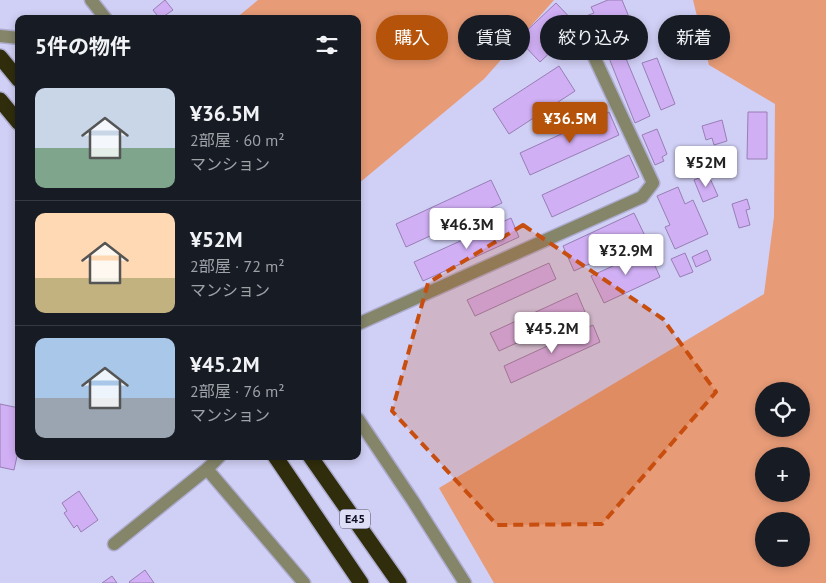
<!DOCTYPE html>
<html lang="ja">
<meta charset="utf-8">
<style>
:root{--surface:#171b24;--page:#242831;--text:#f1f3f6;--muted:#9ea1a6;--line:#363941;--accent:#b45309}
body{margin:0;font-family:"PT Sans","Noto Sans JP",sans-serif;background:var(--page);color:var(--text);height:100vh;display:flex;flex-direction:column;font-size:19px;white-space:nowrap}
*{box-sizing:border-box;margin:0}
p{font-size:16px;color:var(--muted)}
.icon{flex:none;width:28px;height:28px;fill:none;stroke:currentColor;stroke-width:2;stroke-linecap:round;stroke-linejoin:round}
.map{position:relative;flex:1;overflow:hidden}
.sheet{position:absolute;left:15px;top:15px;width:346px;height:445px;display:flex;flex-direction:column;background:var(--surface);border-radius:10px;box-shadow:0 2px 8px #0003}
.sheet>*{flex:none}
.top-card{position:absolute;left:376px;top:15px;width:374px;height:45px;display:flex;gap:10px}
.fabs{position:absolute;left:755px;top:382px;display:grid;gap:10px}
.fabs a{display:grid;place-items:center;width:55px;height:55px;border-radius:50%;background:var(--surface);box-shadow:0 2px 8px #0003;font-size:25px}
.price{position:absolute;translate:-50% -42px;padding:0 11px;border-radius:5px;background:#fff;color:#222;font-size:16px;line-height:32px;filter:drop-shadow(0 1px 2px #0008)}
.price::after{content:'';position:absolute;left:50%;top:30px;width:15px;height:11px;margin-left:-8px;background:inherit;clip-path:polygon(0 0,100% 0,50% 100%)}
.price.selected{background:var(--accent);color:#fff}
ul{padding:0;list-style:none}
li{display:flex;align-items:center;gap:15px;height:125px;padding:0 20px}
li+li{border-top:1px solid var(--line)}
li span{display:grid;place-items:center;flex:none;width:140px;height:100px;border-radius:10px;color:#555}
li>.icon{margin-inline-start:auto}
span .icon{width:60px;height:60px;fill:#fffc;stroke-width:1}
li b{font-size:21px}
h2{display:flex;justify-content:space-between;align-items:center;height:60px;padding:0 20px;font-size:21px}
.pill{padding:0 18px;border-radius:22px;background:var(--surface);box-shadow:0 2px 8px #0003;font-size:18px;line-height:45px}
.pill.selected{background:var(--accent);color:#fff}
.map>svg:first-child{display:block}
.green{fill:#e79b77;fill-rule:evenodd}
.building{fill:#d0aff4;stroke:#987eb5}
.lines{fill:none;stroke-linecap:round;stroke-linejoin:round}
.minor-casing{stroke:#adaccf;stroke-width:15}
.highway-casing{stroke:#adaccf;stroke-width:18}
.minor{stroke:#85856a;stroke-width:12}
.highway{stroke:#2f2d0b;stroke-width:15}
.marked{fill:#c84e0f;fill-opacity:0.2;stroke:#c84e0f;stroke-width:4;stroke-dasharray:10 6;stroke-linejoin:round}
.labels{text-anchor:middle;stroke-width:4.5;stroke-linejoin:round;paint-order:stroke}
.shield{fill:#dedef7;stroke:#4e4c63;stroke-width:1}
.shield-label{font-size:12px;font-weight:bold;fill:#100e23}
</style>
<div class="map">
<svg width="826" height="583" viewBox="0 0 826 583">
<rect width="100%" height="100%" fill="#d0cff5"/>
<g class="green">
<polygon points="258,0 554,0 484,79 358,184 358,19 235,19"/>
<path d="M693 0H826V583H494L439 488 764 294 774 217 775 104 709 65ZM764 391H801V429H764ZM764 456H801V494H764ZM764 521H801V559H764Z"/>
</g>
<g class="building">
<polygon points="165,0 173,10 160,19 153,10"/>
<polygon points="608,0 622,0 631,22 612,30 616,38 598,45 586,16 594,13 591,7"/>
<polygon points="556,3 578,26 540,62 518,39"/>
<polygon points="619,42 650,116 635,123 605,48"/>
<polygon points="657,58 675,104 661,110 642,63"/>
<polygon points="559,66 575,91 509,134 493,109"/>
<polygon points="609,112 619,135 530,175 520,153"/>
<polygon points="748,112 767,112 767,159 747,159"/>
<polygon points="722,120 727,141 714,145 712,138 706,140 702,126"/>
<polygon points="657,129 667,154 662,157 664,161 655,165 642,135"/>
<polygon points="629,155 639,177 552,217 542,195"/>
<polygon points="708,174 718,196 703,202 694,180"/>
<polygon points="491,180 502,203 406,247 396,224"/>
<polygon points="678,187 685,204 693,200 708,234 675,249 665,227 670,225 657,196"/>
<polygon points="747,199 750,209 746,210 750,225 739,228 732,204"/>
<polygon points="634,213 646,238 574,271 563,246"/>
<polygon points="511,218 519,237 423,281 414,262"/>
<polygon points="648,250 660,277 604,303 591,276"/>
<polygon points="707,250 711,260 696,267 692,257"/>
<polygon points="685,253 693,272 680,277 671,259"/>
<polygon points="549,263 556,279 475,316 467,300"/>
<polygon points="577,293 585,312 499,351 490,333"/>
<polygon points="593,325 600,342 511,383 504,366"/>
<polygon points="0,404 19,408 19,447 14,470 0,467"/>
<polygon points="79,491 98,520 81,532 77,525 74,528 64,513 67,511 62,503"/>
<polygon points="145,570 154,583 130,583 129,582"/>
<polygon points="112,576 117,583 102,583"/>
</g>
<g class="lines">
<g class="minor-casing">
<g id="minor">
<polyline points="91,0 106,19"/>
<polyline points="0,36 19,38"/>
<polyline points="358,324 642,197 653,183 589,46"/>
<polyline points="358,419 413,501 465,583"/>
<polyline points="207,469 304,583"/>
<polyline points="114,544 207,469 220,456"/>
</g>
</g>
<g class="highway-casing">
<g id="highway">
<polyline points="0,57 19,80"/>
<polyline points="0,100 19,123"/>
<polyline points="275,456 361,583"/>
<polyline points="310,456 399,583"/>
</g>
</g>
<use href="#minor" class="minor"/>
<use href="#highway" class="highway"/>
</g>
<path class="marked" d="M523 225 663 319 716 392 602 524 497 525 392 411 428 283Z"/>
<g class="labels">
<rect class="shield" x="340" y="509.5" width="30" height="19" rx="4"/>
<g class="shield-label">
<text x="355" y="523">E45</text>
</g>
</g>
</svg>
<div class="fabs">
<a><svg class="icon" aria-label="locate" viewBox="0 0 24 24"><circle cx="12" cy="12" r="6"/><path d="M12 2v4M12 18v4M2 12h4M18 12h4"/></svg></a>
<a>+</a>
<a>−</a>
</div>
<b class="price selected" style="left:570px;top:144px">¥36.5M</b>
<b class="price" style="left:706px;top:188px">¥52M</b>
<b class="price" style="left:467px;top:250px">¥46.3M</b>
<b class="price" style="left:626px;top:276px">¥32.9M</b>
<b class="price" style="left:552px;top:354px">¥45.2M</b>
<div class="top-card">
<a class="pill selected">購入</a>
<a class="pill">賃貸</a>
<a class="pill">絞り込み</a>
<a class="pill">新着</a>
</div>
<section class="sheet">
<h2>5件の物件<svg class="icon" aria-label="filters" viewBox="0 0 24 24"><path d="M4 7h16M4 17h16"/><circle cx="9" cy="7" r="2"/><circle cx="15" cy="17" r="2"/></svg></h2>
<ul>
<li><span style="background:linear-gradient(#c9d6e8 60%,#7fa58c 0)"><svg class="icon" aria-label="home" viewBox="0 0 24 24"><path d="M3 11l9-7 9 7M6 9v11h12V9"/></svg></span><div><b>¥36.5M</b><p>2部屋 · 60 m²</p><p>マンション</p></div></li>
<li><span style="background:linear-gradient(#ffd9b3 65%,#c2b280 0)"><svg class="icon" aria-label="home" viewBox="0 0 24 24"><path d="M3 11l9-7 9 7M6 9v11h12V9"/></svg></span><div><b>¥52M</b><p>2部屋 · 72 m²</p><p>マンション</p></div></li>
<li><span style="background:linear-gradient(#a9c7e8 60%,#9aa5b1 0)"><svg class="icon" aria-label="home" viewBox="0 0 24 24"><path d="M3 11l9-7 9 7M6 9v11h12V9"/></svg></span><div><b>¥45.2M</b><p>2部屋 · 76 m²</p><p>マンション</p></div></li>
</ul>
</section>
</div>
